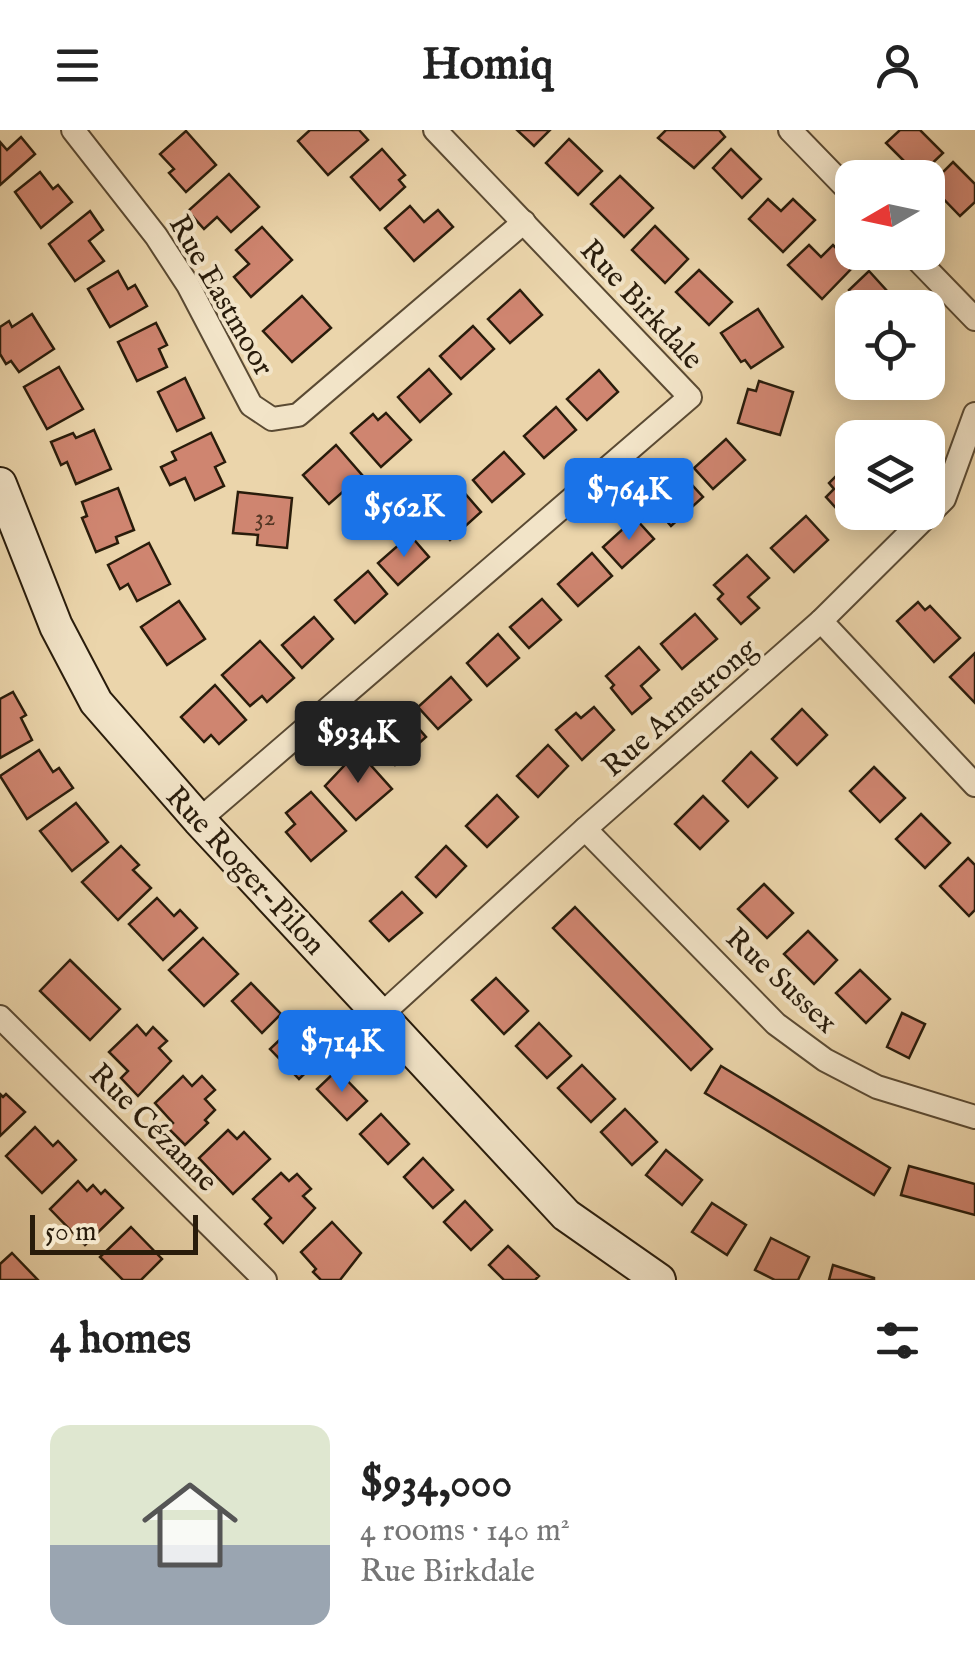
<!DOCTYPE html>
<meta charset="utf-8">
<style>
:root{--surface:#fff;--page:#f6f6f6;--text:#222;--muted:#767676;--accent:#1a73e8}
body{margin:0;font-family:"IM FELL English",serif;background:var(--page);color:var(--text);height:100vh;display:flex;flex-direction:column;font-size:38px;white-space:nowrap}
*{box-sizing:border-box;margin:0}
p{font-size:32px;color:var(--muted)}
.icon{flex:none;width:55px;height:55px;fill:none;stroke:currentColor;stroke-width:2;stroke-linecap:round;stroke-linejoin:round}
.map{position:relative;height:1150px;overflow:hidden}
.panel{display:flex;flex-direction:column;background:var(--surface);flex:1}
.panel>*{flex:none}
.needle{width:65px;rotate:261deg}
.tools{position:absolute;left:835px;top:30px;display:grid;gap:20px}
.tools a{display:grid;place-items:center;width:110px;height:110px;border-radius:20px;background:var(--surface);box-shadow:0 5px 25px #0003;font-size:50px}
.scale{position:absolute;left:30px;bottom:25px;width:168px;box-sizing:border-box;padding-left:10px;border:5px solid #291c0b;border-top:0;font-size:28px;line-height:35px;white-space:nowrap;color:#291c0b;-webkit-text-stroke:8px #f2e4c8;paint-order:stroke}
.price{position:absolute;translate:-50% -85px;padding:0 22px;border-radius:10px;background:var(--accent);color:#fff;font-size:32px;line-height:65px;filter:drop-shadow(0 2px 5px #0008)}
.price::after{content:'';position:absolute;left:50%;top:60px;width:30px;height:22px;margin-left:-15px;background:inherit;clip-path:polygon(0 0,100% 0,50% 100%)}
.price.on{background:#222;color:#fff}
ul{padding:0;list-style:none}
li{display:flex;align-items:center;gap:30px;height:250px;padding:0 50px}
li span{display:grid;place-items:center;flex:none;width:280px;height:200px;border-radius:20px;color:#555}
li>.icon{margin-inline-start:auto}
span .icon{width:120px;height:120px;fill:#fffc;stroke-width:1}
li b{font-size:42px}
h2{display:flex;justify-content:space-between;align-items:center;height:120px;padding:0 50px;font-size:42px}
header{display:flex;justify-content:space-between;align-items:center;height:130px;padding:0 50px;background:var(--surface);font-size:45px;font-weight:800}
.map>svg:first-child{display:block}
.building{fill:#cf8570;stroke:#291c0b;stroke-width:2.5}
.lines{fill:none;stroke-linecap:round;stroke-linejoin:round}
.street-casing{stroke:#5a4a33;stroke-width:26}
.secondary-casing{stroke:#291c0b;stroke-width:36}
.street{stroke:#f2e4c8;stroke-width:22}
.secondary{stroke:#f2e4c8;stroke-width:32}
.labels{text-anchor:middle;stroke-width:8;stroke-linejoin:round;paint-order:stroke}
.number-label{font-size:25px;fill:#523624}
.street-label{font-size:30px;fill:#291c0b;stroke:#f2e4c8}
</style>
<header><svg class="icon" aria-label="menu" viewBox="0 0 24 24"><path d="M4 6h16M4 12h16M4 18h16"/></svg>Homiq<svg class="icon" aria-label="person" viewBox="0 0 24 24"><circle cx="12" cy="8" r="4"/><path d="M4 21q1-7 8-7t8 7"/></svg></header>
<div class="map">
<svg width="975" height="1150" viewBox="0 0 975 1150">
<rect width="100%" height="100%" fill="#ebd5ab"/>
<filter id="stains"><feTurbulence type="fractalNoise" baseFrequency=".002" numOctaves="4"/><feColorMatrix values="0 0 0 0 .2 0 0 0 0 .09 0 0 0 0 .02 0 0 0 .5 -.17"/></filter>
<radialGradient id="worn" r=".72"><stop offset=".6" stop-color="#630" stop-opacity="0"/><stop offset="1" stop-color="#630" stop-opacity=".3"/></radialGradient>
<g class="building">
<polygon points="310,0 359,0 368,10 328,45 298,11"/>
<polygon points="517,0 550,0 534,16"/>
<polygon points="666,0 719,0 725,7 694,38 658,8"/>
<polygon points="900,0 920,0 943,23 919,46 886,13"/>
<polygon points="186,1 216,35 186,62 169,43 174,39 160,24"/>
<polygon points="21,7 35,24 0,55 0,12 7,20"/>
<polygon points="569,9 602,41 578,65 546,33"/>
<polygon points="382,19 405,45 399,50 405,57 380,80 351,47"/>
<polygon points="731,19 761,49 742,68 713,38"/>
<polygon points="953,32 975,54 975,72 960,86 930,55"/>
<polygon points="40,42 53,59 58,55 72,72 41,98 15,62"/>
<polygon points="229,44 259,77 231,102 217,87 204,99 188,81"/>
<polygon points="620,46 653,78 624,107 591,74"/>
<polygon points="768,69 781,81 793,69 815,90 783,122 749,89"/>
<polygon points="410,76 424,92 438,80 453,97 414,131 385,98"/>
<polygon points="90,81 103,100 89,111 104,131 75,151 49,114"/>
<polygon points="655,96 688,129 665,153 632,120"/>
<polygon points="262,97 292,130 251,167 234,147 249,134 236,120"/>
<polygon points="809,115 821,127 833,115 854,136 822,169 788,135"/>
<polygon points="699,140 732,172 709,195 676,162"/>
<polygon points="118,141 128,159 135,155 147,176 110,197 88,159"/>
<polygon points="869,141 898,173 893,178 866,178 849,160"/>
<polygon points="520,160 542,185 510,213 488,189"/>
<polygon points="302,166 331,198 292,232 263,201"/>
<polygon points="758,179 783,217 751,238 745,230 741,232 721,203"/>
<polygon points="32,184 54,219 19,242 11,231 6,234 0,224 0,197 9,191 12,197"/>
<polygon points="156,193 167,215 159,219 167,237 137,251 118,212"/>
<polygon points="473,196 494,219 461,249 440,226"/>
<polygon points="59,237 83,279 47,299 24,257"/>
<polygon points="429,239 451,264 420,292 398,267"/>
<polygon points="599,240 618,262 587,290 567,269"/>
<polygon points="185,248 204,288 177,301 158,262"/>
<polygon points="759,251 793,262 780,305 738,293 748,259 756,261"/>
<polygon points="556,277 576,300 544,328 524,306"/>
<polygon points="386,283 411,310 381,337 351,303 373,284 378,290"/>
<polygon points="896,294 909,308 882,308"/>
<polygon points="94,300 111,339 76,354 67,332 61,335 51,312 73,303 76,308"/>
<polygon points="211,303 225,332 215,337 224,356 195,370 185,348 170,355 161,337 176,330 172,322"/>
<polygon points="726,309 745,330 713,359 694,338"/>
<polygon points="336,315 362,345 329,374 303,345"/>
<polygon points="504,322 524,344 492,372 473,350"/>
<polygon points="846,336 852,343 852,379 844,387 826,367 834,359 829,353"/>
<polygon points="683,345 703,367 671,396 651,373"/>
<polygon points="118,358 134,400 116,407 118,413 96,422 82,388 87,386 82,372"/>
<polygon points="462,360 481,382 450,410 430,388"/>
<polygon points="238,362 292,368 287,418 257,415 258,405 233,403"/>
<polygon points="806,386 828,410 794,442 771,418"/>
<polygon points="635,388 654,409 622,438 603,417"/>
<polygon points="410,405 429,427 398,455 378,433"/>
<polygon points="149,413 170,454 137,471 128,454 120,459 108,435"/>
<polygon points="592,423 612,446 578,476 558,454"/>
<polygon points="747,425 769,448 748,467 759,478 741,494 718,469 723,464 714,455"/>
<polygon points="368,441 387,464 355,493 335,470"/>
<polygon points="542,469 561,490 529,518 510,497"/>
<polygon points="179,471 205,509 167,535 141,497"/>
<polygon points="918,472 925,480 930,476 960,508 934,532 897,491"/>
<polygon points="695,484 717,509 682,539 661,514"/>
<polygon points="314,487 333,509 302,538 282,515"/>
<polygon points="498,504 519,528 487,556 467,533"/>
<polygon points="260,511 294,548 267,572 262,566 250,576 222,545"/>
<polygon points="639,517 659,540 641,556 651,568 632,584 611,558 614,555 606,546"/>
<polygon points="975,523 975,573 950,547"/>
<polygon points="451,547 471,570 438,599 418,577"/>
<polygon points="215,555 246,590 219,614 211,605 204,612 181,587"/>
<polygon points="13,562 26,585 21,588 32,610 0,628 0,569"/>
<polygon points="594,577 614,600 582,630 556,600 576,583 581,588"/>
<polygon points="802,579 827,605 797,635 772,609"/>
<polygon points="406,584 426,607 395,635 375,613"/>
<polygon points="548,615 568,636 538,667 517,646"/>
<polygon points="39,620 53,642 59,638 73,658 27,689 0,646"/>
<polygon points="358,621 392,659 356,690 325,656"/>
<polygon points="751,622 777,648 748,677 723,651"/>
<polygon points="874,637 905,668 880,692 850,661"/>
<polygon points="311,662 346,701 311,731 286,702 295,694 286,683"/>
<polygon points="497,665 518,687 487,717 466,696"/>
<polygon points="703,666 728,691 700,719 675,694"/>
<polygon points="76,673 108,712 72,741 40,701"/>
<polygon points="921,684 950,713 925,738 896,709"/>
<polygon points="121,716 139,735 133,740 151,758 118,790 82,752"/>
<polygon points="446,716 466,736 436,767 416,747"/>
<polygon points="968,728 975,735 975,780 969,786 940,756"/>
<polygon points="764,754 793,783 767,808 738,779"/>
<polygon points="402,762 422,783 389,811 370,791"/>
<polygon points="157,768 174,786 180,780 197,798 163,830 129,794"/>
<polygon points="575,777 712,919 691,940 553,798"/>
<polygon points="808,801 837,830 814,854 784,824"/>
<polygon points="203,808 238,844 204,876 169,840"/>
<polygon points="70,830 120,879 90,910 40,861"/>
<polygon points="860,840 890,869 866,893 836,863"/>
<polygon points="496,848 528,881 504,904 472,870"/>
<polygon points="251,853 281,884 262,903 232,871"/>
<polygon points="902,883 925,894 909,928 887,917"/>
<polygon points="539,893 571,926 547,948 516,916"/>
<polygon points="137,895 146,905 153,897 167,911 159,918 171,931 138,966 121,948 128,941 109,922"/>
<polygon points="294,896 312,915 306,920 317,932 299,949 270,919"/>
<polygon points="582,935 615,969 591,992 558,958"/>
<polygon points="721,936 890,1038 874,1065 705,963"/>
<polygon points="337,940 367,971 347,990 317,959"/>
<polygon points="183,946 192,956 202,946 215,960 205,969 215,980 205,990 208,993 185,1015 168,998 173,993 155,973"/>
<polygon points="0,964 3,967 6,964 25,982 0,1006"/>
<polygon points="625,979 657,1012 632,1035 601,1002"/>
<polygon points="381,984 409,1014 388,1034 360,1004"/>
<polygon points="35,997 53,1016 58,1011 76,1030 42,1063 6,1026"/>
<polygon points="228,1000 237,1009 244,1002 270,1029 233,1064 199,1028"/>
<polygon points="666,1020 702,1050 682,1075 646,1045"/>
<polygon points="423,1028 453,1060 433,1078 404,1047"/>
<polygon points="909,1036 975,1054 975,1085 901,1065"/>
<polygon points="281,1043 289,1051 297,1044 311,1059 303,1066 315,1078 283,1113 265,1094 271,1088 253,1069"/>
<polygon points="78,1051 87,1061 93,1055 101,1064 105,1060 123,1078 85,1115 50,1079"/>
<polygon points="465,1071 492,1100 471,1120 444,1092"/>
<polygon points="712,1073 746,1095 727,1125 692,1102"/>
<polygon points="332,1092 361,1123 340,1150 321,1150 313,1142 316,1139 301,1122"/>
<polygon points="131,1097 162,1129 141,1150 123,1150 100,1127"/>
<polygon points="771,1108 809,1127 798,1150 775,1150 755,1140"/>
<polygon points="508,1116 539,1146 535,1150 504,1150 489,1135"/>
<polygon points="12,1123 38,1150 0,1150 0,1134"/>
<polygon points="833,1135 874,1148 874,1150 829,1150"/>
</g>
<g class="lines">
<g class="street-casing">
<g id="street">
<polyline points="73,0 156,106 188,155 251,275 272,289 298,285 524,92"/>
<polyline points="790,0 852,64"/>
<polyline points="910,122 975,189"/>
<polyline points="821,491 975,655"/>
<polyline points="199,690 690,267 435,0"/>
<polyline points="585,699 776,894 825,930 877,957 975,987"/>
<polyline points="381,885 585,699 821,491 944,369 975,284"/>
<polyline points="0,887 265,1150"/>
</g>
</g>
<g class="secondary-casing">
<polyline id="secondary" points="0,354 56,496 96,572 199,690 566,1085 659,1150"/>
</g>
<use href="#street" class="street"/>
<use href="#secondary" class="secondary"/>
</g>
<g class="labels">
<g class="number-label">
<text x="265" y="395">32</text>
</g>
<g class="street-label">
<text transform="translate(222 165) rotate(60)" y="10">Rue Eastmoor</text>
<text transform="translate(642 174) rotate(47)" y="10">Rue Birkdale</text>
<text transform="translate(679 577) rotate(-41)" y="10">Rue Armstrong</text>
<text transform="translate(246 740) rotate(47)" y="10">Rue Roger-Pilon</text>
<text transform="translate(782 850) rotate(43)" y="10">Rue Sussex</text>
<text transform="translate(154 997) rotate(45)" y="10">Rue Cézanne</text>
</g>
</g>
<rect width="100%" height="100%" filter="url(#stains)"/>
<rect width="100%" height="100%" fill="url(#worn)"/>
</svg>
<div class="tools">
<a><svg class="needle" viewBox="-14 -14 28 28"><path d="M0-13l5 13h-10z" fill="#e53935"/><path d="M0 13l5-13h-10z" fill="#767676"/></svg></a>
<a><svg class="icon" aria-label="locate" viewBox="0 0 24 24"><circle cx="12" cy="12" r="6"/><path d="M12 2v4M12 18v4M2 12h4M18 12h4"/></svg></a>
<a><svg class="icon" aria-label="layers" viewBox="0 0 24 24"><path d="M12 4l9 5-9 5-9-5zM3 14l9 5 9-5"/></svg></a>
</div>
<div class="scale">50 m</div>
<b class="price" style="left:629px;top:413px">$764K</b>
<b class="price" style="left:404px;top:430px">$562K</b>
<b class="price on" style="left:358px;top:656px">$934K</b>
<b class="price" style="left:342px;top:965px">$714K</b>
</div>
<section class="panel">
<h2>4 homes<svg class="icon" aria-label="filters" viewBox="0 0 24 24"><path d="M4 7h16M4 17h16"/><circle cx="9" cy="7" r="2"/><circle cx="15" cy="17" r="2"/></svg></h2>
<ul>
<li><span style="background:linear-gradient(#dfe7d0 60%,#9aa5b1 0)"><svg class="icon" aria-label="home" viewBox="0 0 24 24"><path d="M3 11l9-7 9 7M6 9v11h12V9"/></svg></span><div><b>$934,000</b><p>4 rooms · 140 m²</p><p>Rue Birkdale</p></div></li>
</ul>
</section>
